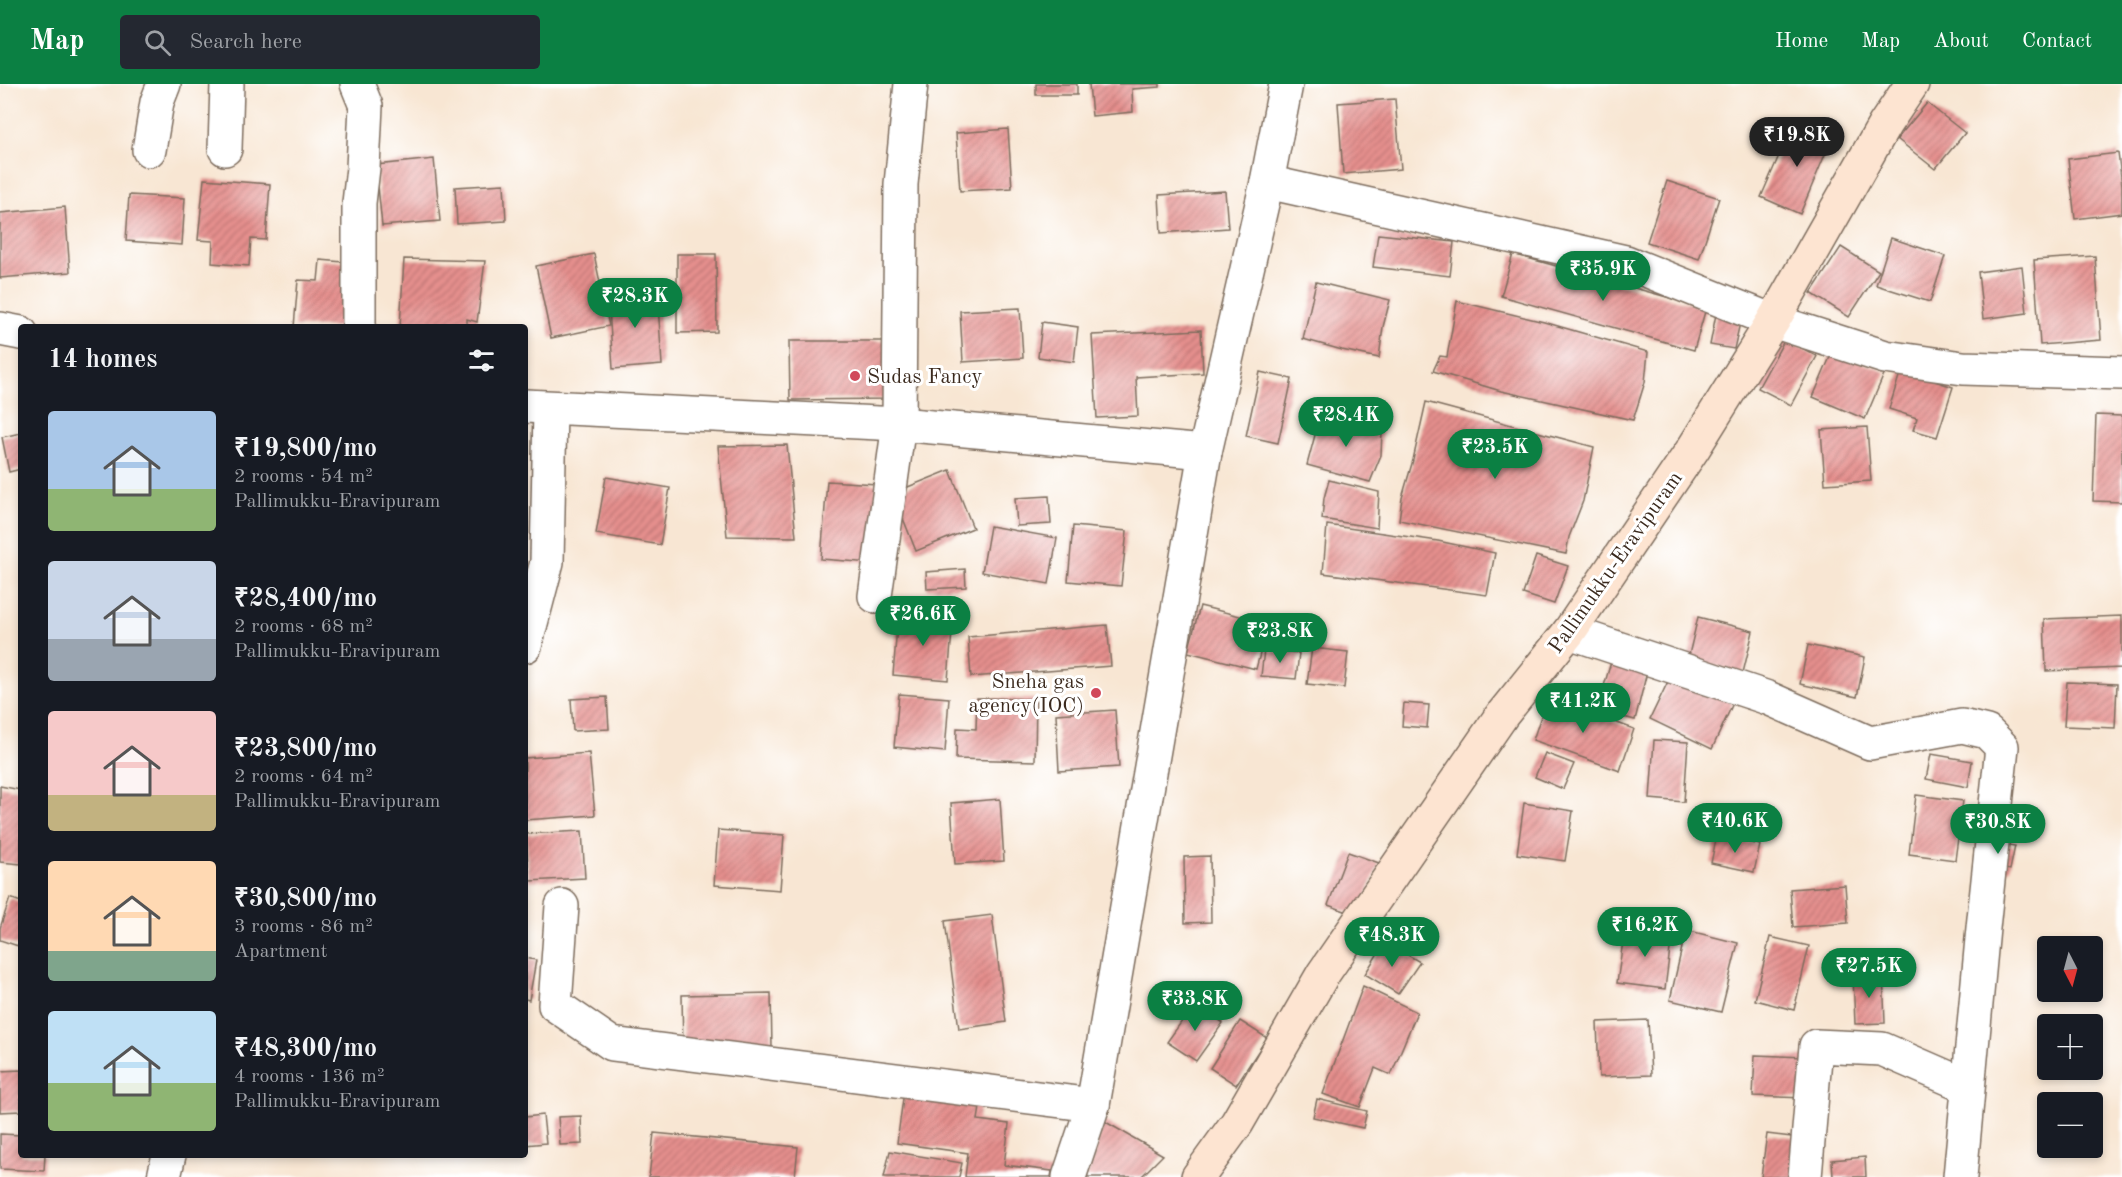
<!DOCTYPE html>
<meta charset="utf-8">
<style>
:root{--surface:#171b24;--page:#242831;--text:#f1f3f6;--muted:#9ea1a6;--accent:#0b8043}
body{margin:0;font-family:"Old Standard TT",serif;background:var(--page);color:var(--text);height:100vh;display:flex;flex-direction:column;font-size:22px;white-space:nowrap}
*{box-sizing:border-box;margin:0}
p{font-size:20px;color:var(--muted)}
.icon{flex:none;width:33px;height:33px;fill:none;stroke:currentColor;stroke-width:2;stroke-linecap:round;stroke-linejoin:round}
.map{position:relative;flex:1;overflow:hidden}
.side{position:absolute;left:18px;top:240px;width:510px;height:834px;display:flex;flex-direction:column;background:var(--surface);border-radius:6px;box-shadow:0 3px 9px #0003}
.side>*{flex:none}
.needle{width:39px;rotate:174deg}
.tools{position:absolute;left:2037px;top:852px;display:grid;gap:12px}
.tools a{display:grid;place-items:center;width:66px;height:66px;border-radius:6px;background:var(--surface);box-shadow:0 3px 9px #0003;font-size:30px}
.price{position:absolute;translate:-50% -51px;padding:0 14px;border-radius:21px;background:var(--accent);color:#fff;font-size:20px;line-height:39px;filter:drop-shadow(0 2px 3px #0008)}
.price::after{content:'';position:absolute;left:50%;top:36px;width:18px;height:14px;margin-left:-9px;background:inherit;clip-path:polygon(0 0,100% 0,50% 100%)}
.price.selected{background:#222;color:#fff}
ul{padding:0;list-style:none}
li{display:flex;align-items:center;gap:18px;height:150px;padding:0 30px}
li span{display:grid;place-items:center;flex:none;width:168px;height:120px;border-radius:6px;color:#555}
li>.icon{margin-inline-start:auto}
span .icon{width:72px;height:72px;fill:#fffc;stroke-width:1}
li b{font-size:26px}
h2{display:flex;justify-content:space-between;align-items:center;height:72px;padding:0 30px;font-size:26px}
header{display:flex;align-items:center;gap:36px;box-sizing:border-box;height:84px;padding:0 30px;background:var(--accent);color:#fff}
header strong{font-size:28px}
nav{display:flex;gap:33px;margin-inline-start:auto;font-size:21px}
.search{width:420px;height:54px;background:var(--page);display:flex;align-items:center;gap:15px;box-sizing:border-box;padding:0 21px;border-radius:6px;color:var(--muted);font-size:22px}
.map>svg:first-child{display:block}
.building{fill:url(#building-hatch)}
.lines{fill:none;stroke-linecap:round;stroke-linejoin:round}
.minor-casing{stroke:#7d6c5d;stroke-width:36}
.secondary-casing{stroke:#7d6c5d;stroke-width:36}
.minor{stroke:#fff;stroke-width:33}
.secondary{stroke:#fde4d1;stroke-width:33}
.poi-dot{fill:#d1495b;stroke:#fff;stroke-width:2}
.labels{text-anchor:middle;stroke-width:6;stroke-linejoin:round;paint-order:stroke}
.poi-label{font-size:21px;fill:#3b2a1e;stroke:#fff;text-anchor:start}
.street-label{font-size:21px;fill:#3b2a1e;stroke:#fff}
</style>
<header>
<strong>Map</strong>
<div class="search"><svg class="icon" aria-label="search" viewBox="0 0 24 24"><circle cx="10" cy="10" r="6"/><path d="M15 15l6 6"/></svg>Search here</div>
<nav><a>Home</a><a>Map</a><a>About</a><a>Contact</a></nav>
</header>
<div class="map">
<svg width="2122" height="1093" viewBox="0 0 2122 1093">
<defs>
<pattern id="building-hatch" width="6" height="6" patternUnits="userSpaceOnUse" patternTransform="scale(1.5)"><rect width="6" height="6" fill="#e58f8d"/><path d="M-1 1l2-2M0 6l6-6M5 7l2-2" fill="none" stroke="#bb7573"/></pattern>
</defs>
<rect width="100%" height="100%" fill="#fff"/>
<filter id="ink" filterUnits="userSpaceOnUse"><feTurbulence type="fractalNoise" baseFrequency=".0167" numOctaves="2"/><feDisplacementMap in="SourceGraphic" scale="12" xChannelSelector="R" yChannelSelector="G"/><feConvolveMatrix kernelMatrix="1 2 1 2 8 2 1 2 1" color-interpolation-filters="sRGB"/></filter>
<filter id="wash" filterUnits="userSpaceOnUse"><feTurbulence type="fractalNoise" baseFrequency=".008" numOctaves="4" result="noise"/><feDisplacementMap in="SourceGraphic" scale="24" xChannelSelector="R" yChannelSelector="G"/><feGaussianBlur stdDeviation="1.35" result="paint"/><feColorMatrix in="noise" values="0 0 0 0 0 0 0 0 0 0 0 0 0 0 0 0 0 1.4 0 .05"/><feComposite in="paint" operator="in"/></filter>
<g filter="url(#wash)">
<rect width="100%" height="100%" fill="#f8e6d3"/>
<g id="blocks">
<g class="building">
<rect x="1036" y="0" width="41" height="11"/>
<polygon points="1089,0 1160,0 1160,3 1132,5 1133,28 1092,32"/>
<polygon points="1395,15 1401,85 1343,90 1338,19"/>
<polygon points="1927,19 1965,49 1935,85 1897,55"/>
<polygon points="1794,37 1832,54 1800,130 1761,113"/>
<polygon points="1008,45 1012,104 960,107 956,49"/>
<polygon points="2118,69 2122,101 2122,129 2075,135 2068,75"/>
<polygon points="434,75 440,137 382,142 376,81"/>
<polygon points="204,95 270,100 266,156 251,155 249,182 212,179 213,157 198,156"/>
<polygon points="1667,97 1719,114 1699,175 1647,158"/>
<polygon points="504,100 506,137 457,140 455,103"/>
<polygon points="1225,107 1228,144 1161,149 1159,111"/>
<polygon points="129,111 185,114 182,161 126,157"/>
<polygon points="65,123 70,188 0,194 0,129"/>
<polygon points="1378,150 1454,158 1450,192 1373,183"/>
<polygon points="1891,154 1945,172 1930,218 1876,201"/>
<polygon points="1841,163 1879,187 1849,233 1811,209"/>
<polygon points="594,170 609,242 551,254 536,182"/>
<polygon points="677,170 716,170 717,248 677,249"/>
<polygon points="1513,170 1706,224 1694,266 1501,212"/>
<polygon points="2095,172 2101,256 2040,261 2034,176"/>
<polygon points="404,175 485,177 477,238 467,235 467,243 400,243"/>
<polygon points="320,176 355,179 350,243 294,243 298,196 318,197"/>
<polygon points="2022,182 2027,229 1983,235 1978,188"/>
<polygon points="1316,198 1390,216 1383,243 1379,274 1342,266 1303,255"/>
<polygon points="657,205 662,281 613,285 608,208"/>
<polygon points="1457,217 1544,238 1648,268 1645,298 1633,336 1501,307 1433,287 1440,272 1447,273"/>
<polygon points="1020,224 1023,274 963,278 960,227"/>
<polygon points="1717,225 1742,230 1734,265 1710,261"/>
<polygon points="1042,238 1078,243 1074,278 1038,273"/>
<polygon points="1201,246 1203,289 1136,293 1138,332 1097,334 1092,251"/>
<polygon points="1785,255 1817,272 1791,321 1758,304"/>
<polygon points="789,257 889,257 890,315 790,316"/>
<polygon points="1833,266 1885,288 1865,335 1813,313"/>
<polygon points="1901,286 1953,303 1937,353 1913,346 1917,334 1889,325"/>
<polygon points="1260,288 1292,295 1278,359 1246,352"/>
<polygon points="1426,318 1594,363 1583,417 1569,453 1566,470 1399,436 1402,414 1413,376"/>
<polygon points="1325,329 1382,347 1381,371 1370,398 1307,381 1315,351"/>
<polygon points="2096,331 2122,332 2122,418 2093,417"/>
<polygon points="1867,343 1871,397 1825,400 1821,346"/>
<polygon points="21,349 21,385 9,388 2,353"/>
<polygon points="787,361 796,453 727,452 718,362"/>
<polygon points="950,386 973,444 916,467 893,409"/>
<polygon points="606,393 670,404 660,461 596,450"/>
<polygon points="1329,396 1379,408 1377,444 1322,435 1324,414"/>
<polygon points="827,397 877,400 872,479 821,475"/>
<polygon points="1049,412 1051,440 1017,442 1015,414"/>
<polygon points="1327,441 1438,457 1495,469 1487,511 1323,489"/>
<polygon points="990,442 1057,454 1049,500 982,488"/>
<polygon points="1073,442 1127,447 1121,502 1068,497"/>
<polygon points="1536,472 1568,482 1554,520 1523,510"/>
<polygon points="965,485 966,503 927,505 926,488"/>
<polygon points="1200,522 1268,539 1256,585 1188,568"/>
<polygon points="898,530 953,535 948,596 893,591"/>
<polygon points="2122,532 2122,584 2046,587 2044,535"/>
<polygon points="1698,533 1753,547 1743,589 1688,575"/>
<polygon points="1107,541 1111,582 971,593 968,553"/>
<polygon points="1808,561 1865,573 1857,613 1800,600"/>
<polygon points="1312,564 1348,568 1344,604 1307,600"/>
<polygon points="1264,566 1299,569 1296,595 1261,592"/>
<polygon points="1611,578 1647,588 1635,636 1597,626"/>
<polygon points="1672,589 1733,619 1712,665 1650,635"/>
<polygon points="2067,598 2117,600 2115,644 2064,642"/>
<polygon points="899,610 949,614 945,668 894,663"/>
<polygon points="607,613 609,645 573,647 571,615"/>
<polygon points="977,614 1036,615 1035,677 956,675 957,644 976,645"/>
<polygon points="1547,614 1634,645 1620,687 1533,656"/>
<polygon points="1404,619 1429,621 1427,644 1402,642"/>
<polygon points="1115,626 1119,683 1059,687 1056,630"/>
<polygon points="1654,656 1688,658 1684,718 1650,715"/>
<polygon points="589,669 595,731 525,736 525,674"/>
<polygon points="1545,669 1574,680 1563,705 1535,693"/>
<polygon points="1931,670 1972,677 1968,703 1926,695"/>
<polygon points="0,702 21,706 21,780 0,778"/>
<polygon points="1916,711 1963,717 1955,776 1909,770"/>
<polygon points="1000,715 1004,777 955,780 951,719"/>
<polygon points="1524,719 1573,727 1565,777 1517,770"/>
<polygon points="718,746 784,751 780,806 714,801"/>
<polygon points="582,747 585,794 529,797 526,750"/>
<polygon points="1717,751 1760,761 1754,788 1711,779"/>
<polygon points="1985,757 2015,762 2010,786 1981,781"/>
<polygon points="1348,768 1379,779 1359,832 1328,821"/>
<polygon points="1210,772 1211,838 1185,839 1184,773"/>
<polygon points="1845,801 1848,839 1793,843 1790,805"/>
<polygon points="10,814 21,818 21,863 0,856 0,844"/>
<polygon points="992,831 1006,938 959,945 945,837"/>
<polygon points="1625,843 1672,849 1665,905 1617,899"/>
<polygon points="1686,846 1738,859 1721,928 1670,916"/>
<polygon points="1770,853 1809,862 1794,926 1755,916"/>
<polygon points="1385,858 1420,878 1398,910 1365,890"/>
<polygon points="525,874 536,876 529,916 525,915"/>
<polygon points="1883,889 1885,939 1855,940 1853,891"/>
<polygon points="1363,902 1417,928 1391,991 1375,984 1360,1023 1323,1010"/>
<polygon points="771,909 772,965 683,966 682,911"/>
<polygon points="1195,919 1223,939 1196,977 1167,958"/>
<polygon points="1648,936 1651,991 1599,993 1597,938"/>
<polygon points="1240,937 1267,954 1236,1001 1210,984"/>
<polygon points="1755,971 1806,973 1805,1014 1753,1012"/>
<polygon points="21,986 21,1027 0,1028 0,987"/>
<polygon points="904,1007 981,1017 978,1036 1009,1040 1004,1081 1052,1087 1051,1093 965,1093 968,1069 897,1059"/>
<polygon points="1317,1015 1367,1027 1363,1044 1313,1033"/>
<polygon points="543,1031 546,1059 525,1061 525,1033"/>
<polygon points="581,1032 582,1060 560,1061 558,1033"/>
<polygon points="1104,1037 1163,1071 1141,1093 1087,1093"/>
<polygon points="654,1049 798,1063 795,1093 649,1093"/>
<polygon points="0,1050 21,1051 21,1071 45,1071 44,1087 0,1085"/>
<polygon points="1767,1050 1808,1055 1802,1093 1761,1093"/>
<polygon points="890,1067 962,1079 959,1093 884,1093"/>
<polygon points="1865,1073 1866,1093 1833,1093 1832,1076"/>
</g>
</g>
</g>
<g filter="url(#ink)">
<use href="#blocks" fill-opacity="0" stroke="#7d6c5d" stroke-width="1.5"/>
<g class="lines">
<g class="minor-casing">
<g id="minor">
<polyline points="357,0 366,22 363,84 359,119 359,243"/>
<polyline points="225,65 227,0"/>
<polyline points="149,66 157,18 164,0"/>
<polyline points="1267,98 1626,178 1773,237 1885,273 1963,284 2122,289"/>
<polyline points="0,245 21,249"/>
<polyline points="525,322 899,340 1205,368"/>
<polyline points="875,512 899,340 901,100 911,0"/>
<polyline points="1569,548 1768,614 1870,659 1962,642 1987,648 2002,663 1983,844 1960,1093"/>
<polyline points="525,562 547,478 550,324"/>
<polyline points="562,822 555,921 612,960 1093,1021"/>
<polyline points="164,1093 169,1071"/>
<polyline points="1069,1093 1093,1021 1205,368 1267,98 1286,0"/>
<polyline points="1805,1093 1816,962 1882,965 1967,1002"/>
</g>
</g>
<g class="secondary-casing">
<polyline id="secondary" points="1198,1093 1237,1039 1323,890 1502,631 1569,548 1693,365 1773,237 1885,40 1912,0"/>
</g>
<use href="#minor" class="minor"/>
<use href="#secondary" class="secondary"/>
</g>
</g>
<g class="poi-dot">
<circle cx="855" cy="292" r="6"/>
<circle cx="1096" cy="609" r="6"/>
</g>
<g class="labels">
<g class="poi-label">
<text x="867" y="299">Sudas Fancy</text>
<text x="1084" y="604" text-anchor="end">Sneha gas<tspan x="1084" dy="24">agency(IOC)</tspan></text>
</g>
<g class="street-label">
<text transform="translate(1615 478) rotate(-55)" y="7">Pallimukku-Eravipuram</text>
</g>
</g>
</svg>
<div class="tools">
<a><svg class="needle" viewBox="-14 -14 28 28"><path d="M0-13l5 13h-10z" fill="#e53935"/><path d="M0 13l5-13h-10z" fill="#9ea1a6"/></svg></a>
<a>+</a>
<a>−</a>
</div>
<b class="price selected" style="left:1797px;top:84px">₹19.8K</b>
<b class="price" style="left:1603px;top:218px">₹35.9K</b>
<b class="price" style="left:635px;top:245px">₹28.3K</b>
<b class="price" style="left:1346px;top:364px">₹28.4K</b>
<b class="price" style="left:1495px;top:396px">₹23.5K</b>
<b class="price" style="left:923px;top:563px">₹26.6K</b>
<b class="price" style="left:1280px;top:580px">₹23.8K</b>
<b class="price" style="left:1583px;top:650px">₹41.2K</b>
<b class="price" style="left:1735px;top:770px">₹40.6K</b>
<b class="price" style="left:1998px;top:771px">₹30.8K</b>
<b class="price" style="left:1645px;top:874px">₹16.2K</b>
<b class="price" style="left:1392px;top:884px">₹48.3K</b>
<b class="price" style="left:1869px;top:915px">₹27.5K</b>
<b class="price" style="left:1195px;top:948px">₹33.8K</b>
<section class="side">
<h2>14 homes<svg class="icon" aria-label="filters" viewBox="0 0 24 24"><path d="M4 7h16M4 17h16"/><circle cx="9" cy="7" r="2"/><circle cx="15" cy="17" r="2"/></svg></h2>
<ul>
<li><span style="background:linear-gradient(#a9c7e8 65%,#8fb573 0)"><svg class="icon" aria-label="home" viewBox="0 0 24 24"><path d="M3 11l9-7 9 7M6 9v11h12V9"/></svg></span><div><b>₹19,800/mo</b><p>2 rooms · 54 m²</p><p>Pallimukku-Eravipuram</p></div></li>
<li><span style="background:linear-gradient(#c9d6e8 65%,#9aa5b1 0)"><svg class="icon" aria-label="home" viewBox="0 0 24 24"><path d="M3 11l9-7 9 7M6 9v11h12V9"/></svg></span><div><b>₹28,400/mo</b><p>2 rooms · 68 m²</p><p>Pallimukku-Eravipuram</p></div></li>
<li><span style="background:linear-gradient(#f6c9c9 70%,#c2b280 0)"><svg class="icon" aria-label="home" viewBox="0 0 24 24"><path d="M3 11l9-7 9 7M6 9v11h12V9"/></svg></span><div><b>₹23,800/mo</b><p>2 rooms · 64 m²</p><p>Pallimukku-Eravipuram</p></div></li>
<li><span style="background:linear-gradient(#ffd9b3 75%,#7fa58c 0)"><svg class="icon" aria-label="home" viewBox="0 0 24 24"><path d="M3 11l9-7 9 7M6 9v11h12V9"/></svg></span><div><b>₹30,800/mo</b><p>3 rooms · 86 m²</p><p>Apartment</p></div></li>
<li><span style="background:linear-gradient(#bfe0f5 60%,#8fb573 0)"><svg class="icon" aria-label="home" viewBox="0 0 24 24"><path d="M3 11l9-7 9 7M6 9v11h12V9"/></svg></span><div><b>₹48,300/mo</b><p>4 rooms · 136 m²</p><p>Pallimukku-Eravipuram</p></div></li>
</ul>
</section>
</div>
